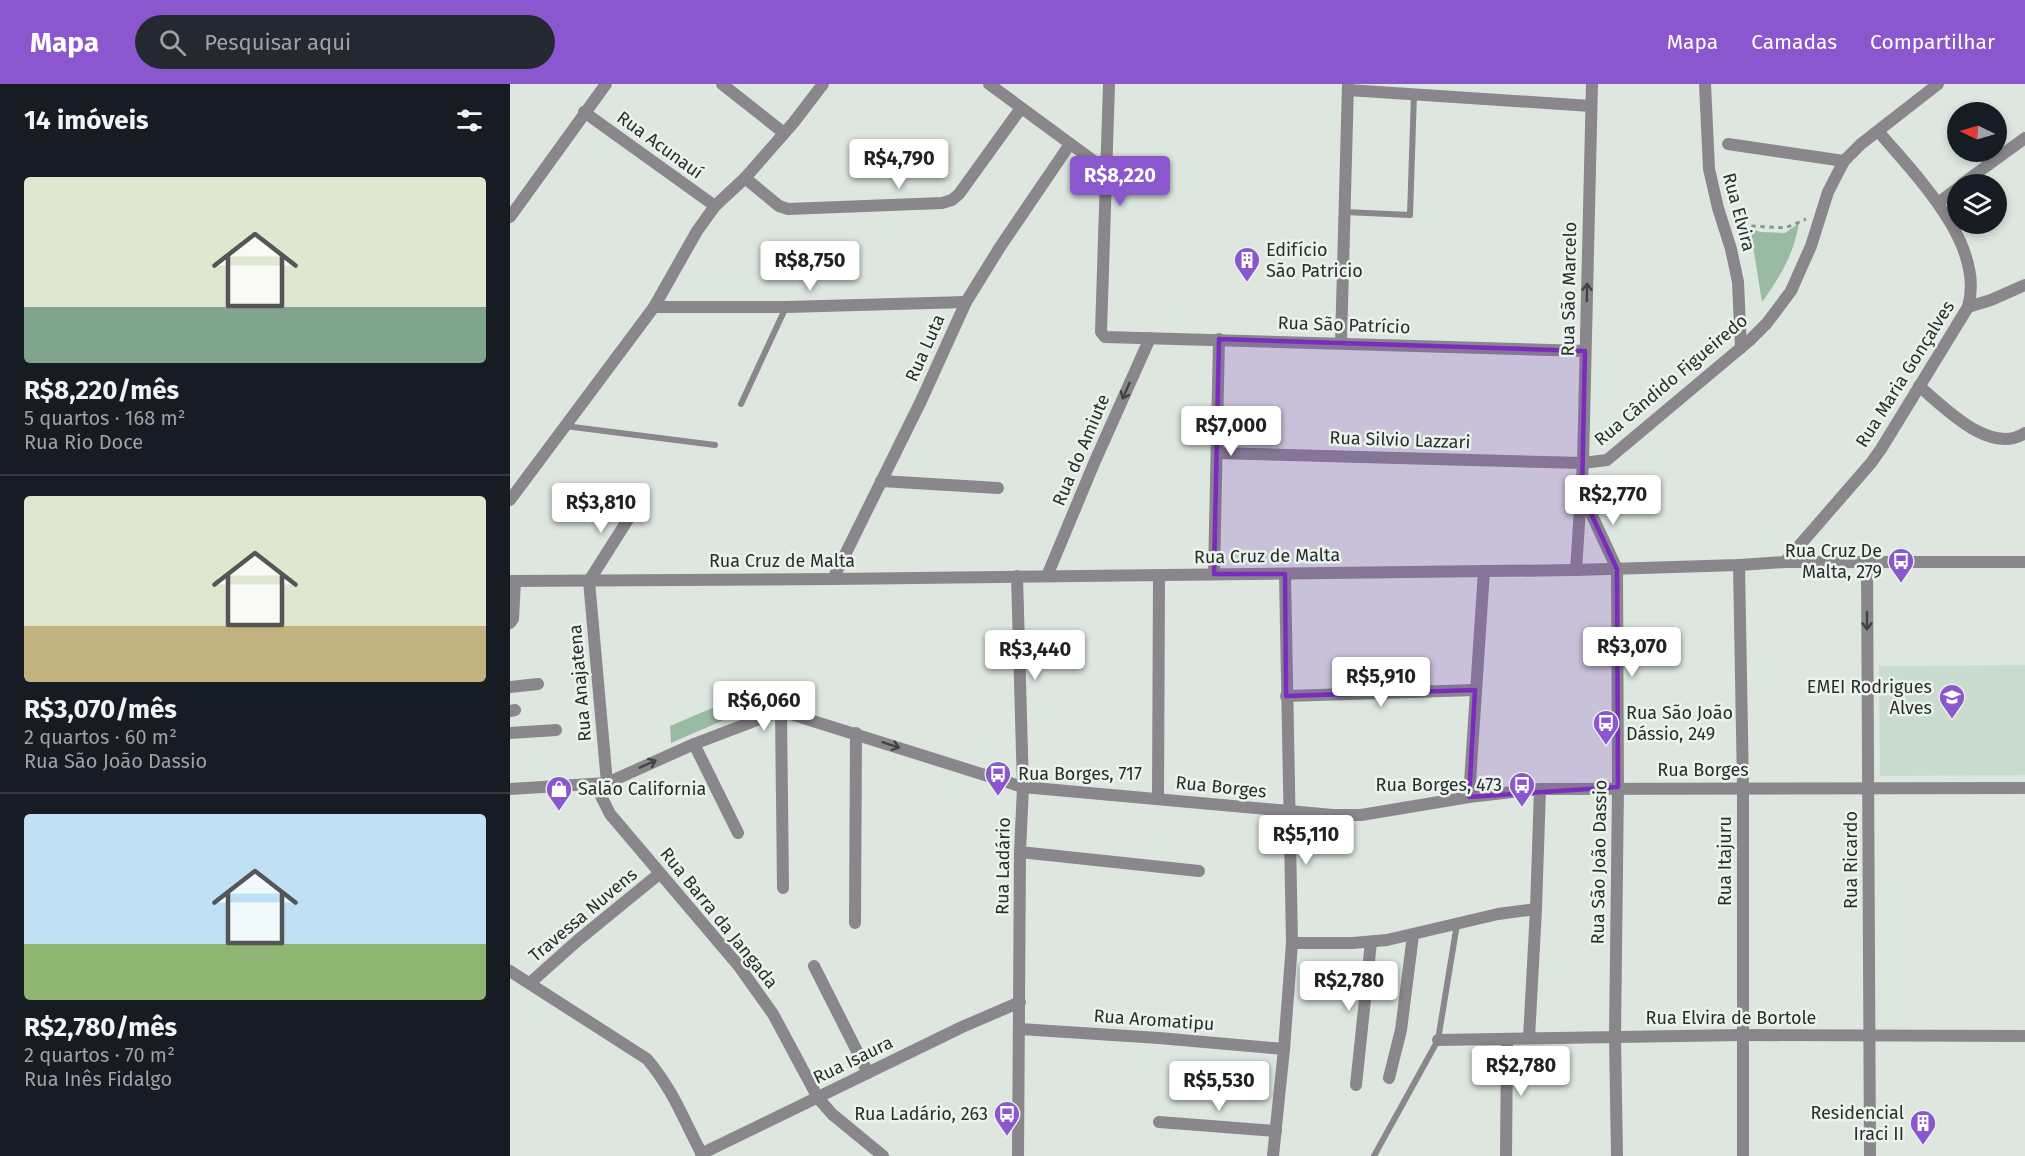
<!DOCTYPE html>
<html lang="pt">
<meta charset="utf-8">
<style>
:root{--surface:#171b24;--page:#242831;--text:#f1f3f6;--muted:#9ea1a6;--line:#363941;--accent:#8b57cf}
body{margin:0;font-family:"Fira Sans",sans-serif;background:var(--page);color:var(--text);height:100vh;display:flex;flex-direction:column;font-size:22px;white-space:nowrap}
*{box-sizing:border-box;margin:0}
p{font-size:20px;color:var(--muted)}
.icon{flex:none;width:33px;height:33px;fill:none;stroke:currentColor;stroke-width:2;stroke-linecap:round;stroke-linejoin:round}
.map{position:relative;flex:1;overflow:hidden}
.sheet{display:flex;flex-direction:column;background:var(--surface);width:510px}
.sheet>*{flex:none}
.needle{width:39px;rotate:275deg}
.tools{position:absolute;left:1437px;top:18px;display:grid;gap:12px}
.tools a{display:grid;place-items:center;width:60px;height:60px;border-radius:50%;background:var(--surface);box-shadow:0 3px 9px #0003;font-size:30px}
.price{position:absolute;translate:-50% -51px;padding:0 14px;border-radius:6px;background:#fff;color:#222;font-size:20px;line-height:39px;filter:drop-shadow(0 2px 3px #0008)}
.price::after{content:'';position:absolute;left:50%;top:36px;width:18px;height:14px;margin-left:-9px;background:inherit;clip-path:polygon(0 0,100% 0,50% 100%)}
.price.current{background:var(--accent);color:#fff}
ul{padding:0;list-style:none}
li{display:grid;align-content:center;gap:12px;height:318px;padding:0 24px}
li+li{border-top:2px solid var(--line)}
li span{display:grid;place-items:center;height:186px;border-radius:6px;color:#555}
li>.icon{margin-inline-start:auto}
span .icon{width:108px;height:108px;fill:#fffc;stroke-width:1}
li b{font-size:26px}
h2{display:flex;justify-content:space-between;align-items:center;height:72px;padding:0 24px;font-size:26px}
header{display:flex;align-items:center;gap:36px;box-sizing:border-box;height:84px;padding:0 30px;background:var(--accent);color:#fff}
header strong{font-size:28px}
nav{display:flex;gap:33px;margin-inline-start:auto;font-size:21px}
.search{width:420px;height:54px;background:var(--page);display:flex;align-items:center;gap:15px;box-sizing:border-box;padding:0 21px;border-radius:33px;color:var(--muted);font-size:22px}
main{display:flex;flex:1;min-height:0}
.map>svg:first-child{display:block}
.built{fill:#cadbcf}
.green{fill:#9abba3}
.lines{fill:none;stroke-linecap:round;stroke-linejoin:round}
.path{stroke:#8e9490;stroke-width:3;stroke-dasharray:4.5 4.5;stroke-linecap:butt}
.service{stroke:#89878c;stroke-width:6}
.minor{stroke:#89878c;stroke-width:12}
.tertiary{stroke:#89878c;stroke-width:12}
.oneway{stroke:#424443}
.marked{fill:#7b2cbf;fill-opacity:0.2;stroke:#7b2cbf;stroke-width:4.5;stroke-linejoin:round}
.labels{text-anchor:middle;stroke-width:5;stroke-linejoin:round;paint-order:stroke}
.street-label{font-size:18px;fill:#2a2d2b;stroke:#eaf4ed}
.poi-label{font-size:18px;fill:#2a2d2b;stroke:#eaf4ed;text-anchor:end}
</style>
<header>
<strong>Mapa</strong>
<div class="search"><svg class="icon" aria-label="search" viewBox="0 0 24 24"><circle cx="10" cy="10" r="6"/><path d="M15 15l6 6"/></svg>Pesquisar aqui</div>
<nav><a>Mapa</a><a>Camadas</a><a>Compartilhar</a></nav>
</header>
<main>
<section class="sheet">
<h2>14 imóveis<svg class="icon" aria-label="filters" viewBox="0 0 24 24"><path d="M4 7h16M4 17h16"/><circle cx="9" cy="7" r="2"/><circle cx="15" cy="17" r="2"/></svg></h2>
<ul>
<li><span style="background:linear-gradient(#dfe7d0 70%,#7fa58c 0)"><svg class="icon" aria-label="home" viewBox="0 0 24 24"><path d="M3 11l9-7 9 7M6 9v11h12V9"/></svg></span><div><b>R$8,220/mês</b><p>5 quartos · 168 m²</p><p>Rua Rio Doce</p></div></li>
<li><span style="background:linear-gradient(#dfe7d0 70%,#c2b280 0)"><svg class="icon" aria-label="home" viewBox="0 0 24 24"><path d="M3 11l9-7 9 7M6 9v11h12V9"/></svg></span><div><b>R$3,070/mês</b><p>2 quartos · 60 m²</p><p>Rua São João Dassio</p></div></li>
<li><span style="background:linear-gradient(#bfe0f5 70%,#8fb573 0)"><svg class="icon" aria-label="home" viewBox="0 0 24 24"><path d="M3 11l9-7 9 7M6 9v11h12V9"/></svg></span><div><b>R$2,780/mês</b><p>2 quartos · 70 m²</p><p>Rua Inês Fidalgo</p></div></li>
</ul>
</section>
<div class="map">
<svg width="1515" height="1072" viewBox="0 0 1515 1072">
<rect width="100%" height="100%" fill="#dde7e0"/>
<polygon class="built" points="1515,581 1515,691 1370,692 1369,582"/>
<g class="green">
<path d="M1289 139C1284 170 1270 193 1252 218L1244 168 1237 144 1251 148 1275 149Z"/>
<polygon points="221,616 223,632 161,659 160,642"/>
</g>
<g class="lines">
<polyline class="path" points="1224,137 1243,142 1275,144 1296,135"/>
<g class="service">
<polyline points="835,128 900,131 904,10"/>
<polyline points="231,320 276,223"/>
<polyline points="55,342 205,361"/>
<polyline points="864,1072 928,956 947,840"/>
</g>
<g class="minor">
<polyline points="212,0 274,49"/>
<polyline points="479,0 596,86"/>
<polyline points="599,0 591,248 595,253 1075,267"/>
<polyline points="1195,0 1199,85 1208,124 1221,165 1228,198 1231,264"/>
<polyline points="838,6 1081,22"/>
<polyline points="74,28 205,122"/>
<polyline points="1218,60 1334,77"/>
<polyline points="235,94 269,122 278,125 432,119 442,116 449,110 511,24"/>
<polyline points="1452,100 1515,54"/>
<polyline points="1428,119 1448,104"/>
<polyline points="0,133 96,0"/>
<polyline points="144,223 276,223 456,218"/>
<polyline points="1458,223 1481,216 1515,201"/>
<polyline points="831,259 838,0"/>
<path d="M1409 302C1434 323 1480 372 1515 349"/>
<polyline points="707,369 1073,379 1097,376 1239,257 1257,239 1281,207 1301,162 1318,108 1334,77 1351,60 1428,0"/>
<polyline points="371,397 488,404"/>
<polyline points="1072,410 1107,485 1108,703 1105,953 1107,1072"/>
<polyline points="0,416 144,223 187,147 205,122 235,94 284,38 313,0"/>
<path d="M1275 478 1361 379 1371 365 1458 223C1476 160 1405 91 1368 47"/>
<polyline points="1357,479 1360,1072"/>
<polyline points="1229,481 1233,704 1233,1072"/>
<polyline points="1066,486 1073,379 1082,0"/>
<polyline points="704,490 709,255"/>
<polyline points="537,492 585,377 640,254"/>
<polyline points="323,495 411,317 456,218 490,163 560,60"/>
<polyline points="0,539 3,535 5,497"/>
<polyline points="0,603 28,600"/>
<polyline points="776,612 965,606"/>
<polyline points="0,627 5,626"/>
<polyline points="271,627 273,804"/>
<polyline points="0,649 46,646"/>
<polyline points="184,660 228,749"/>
<polyline points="97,699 79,497 129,418"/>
<polyline points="85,700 100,730 228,881 263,930 308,1014 322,1030 373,1072"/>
<polyline points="0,705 97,699 184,660 271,627 513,703 823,731 851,731 959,713 1030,705 1515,704"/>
<polyline points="959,713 974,487"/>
<polyline points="648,714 649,491"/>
<polyline points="510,768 689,787"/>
<polyline points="345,839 346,649"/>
<polyline points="782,859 843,859 877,856 988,830 1026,825"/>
<polyline points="304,882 358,989"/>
<path d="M0 887 137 975C164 1007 174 1037 193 1072"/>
<polyline points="20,899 67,857 149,790"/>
<polyline points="510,945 649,954 774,965"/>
<polyline points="1019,954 1026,825 1030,705"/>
<polyline points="928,956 1233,951 1515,952"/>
<polyline points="879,994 891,946 903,851"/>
<polyline points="846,1001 861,858"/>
<polyline points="649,1038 766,1047"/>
<polyline points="191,1070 452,943 510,918"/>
<polyline points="763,1072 774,965 782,859 775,490"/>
<polyline points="996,1072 997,955"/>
</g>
<g class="tertiary">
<polyline points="507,492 513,703 510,768 508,1072"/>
<polyline points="0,497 323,495 1066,486 1229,481 1275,478 1515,478"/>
</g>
</g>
<defs><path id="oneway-shaft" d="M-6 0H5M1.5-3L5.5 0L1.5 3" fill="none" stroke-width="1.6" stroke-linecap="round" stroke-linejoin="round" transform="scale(1.5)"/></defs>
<g class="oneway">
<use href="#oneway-shaft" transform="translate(1077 208) rotate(-89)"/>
<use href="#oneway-shaft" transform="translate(616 307) rotate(114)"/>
<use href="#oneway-shaft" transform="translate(1357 537) rotate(90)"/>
<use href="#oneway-shaft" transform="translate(381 661) rotate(18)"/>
<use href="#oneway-shaft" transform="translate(138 680) rotate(-24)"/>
</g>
<path class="marked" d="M709 255 1075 267 1072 410 1107 485 1108 703 959 713 965 606 776 612 775 490H704Z"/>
<defs>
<g id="building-pin" transform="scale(1.35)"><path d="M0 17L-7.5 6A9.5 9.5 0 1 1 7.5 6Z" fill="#8b57cf" stroke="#eaf4ed"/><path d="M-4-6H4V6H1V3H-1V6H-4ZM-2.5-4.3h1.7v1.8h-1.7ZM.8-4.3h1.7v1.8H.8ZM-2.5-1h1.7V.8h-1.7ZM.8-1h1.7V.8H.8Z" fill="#fff"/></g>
<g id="bus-pin" transform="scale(1.35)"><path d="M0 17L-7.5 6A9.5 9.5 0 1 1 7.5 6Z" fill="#8b57cf" stroke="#eaf4ed"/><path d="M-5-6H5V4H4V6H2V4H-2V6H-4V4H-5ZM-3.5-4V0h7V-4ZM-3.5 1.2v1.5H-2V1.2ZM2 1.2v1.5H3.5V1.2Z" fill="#fff"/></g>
<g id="school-pin" transform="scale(1.35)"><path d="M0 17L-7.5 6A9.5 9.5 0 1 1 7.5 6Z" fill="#8b57cf" stroke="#eaf4ed"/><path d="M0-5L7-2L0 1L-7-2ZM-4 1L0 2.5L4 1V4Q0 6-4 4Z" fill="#fff"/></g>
<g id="shop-pin" transform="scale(1.35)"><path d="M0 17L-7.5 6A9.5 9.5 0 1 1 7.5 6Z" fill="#8b57cf" stroke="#eaf4ed"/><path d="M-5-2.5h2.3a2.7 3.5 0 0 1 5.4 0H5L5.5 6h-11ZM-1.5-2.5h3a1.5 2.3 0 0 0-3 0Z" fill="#fff"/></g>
</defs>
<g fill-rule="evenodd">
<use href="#building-pin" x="737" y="176"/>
<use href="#bus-pin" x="1391" y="477"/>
<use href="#school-pin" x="1442" y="613"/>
<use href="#bus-pin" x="1096" y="639"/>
<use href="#bus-pin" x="488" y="690"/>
<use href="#bus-pin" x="1012" y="701"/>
<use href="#shop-pin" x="49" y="705"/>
<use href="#bus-pin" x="497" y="1030"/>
<use href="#building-pin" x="1413" y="1039"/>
</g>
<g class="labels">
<g class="street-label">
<text transform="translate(150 61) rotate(36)" y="6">Rua Acunauí</text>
<text transform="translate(1229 128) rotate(75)" y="6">Rua Elvira</text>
<text transform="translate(1059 205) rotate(-89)" y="6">Rua São Marcelo</text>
<text transform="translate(834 241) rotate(2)" y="6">Rua São Patrício</text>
<text transform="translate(415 264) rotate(-66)" y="6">Rua Luta</text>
<text transform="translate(1395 290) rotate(-58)" y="6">Rua Maria Gonçalves</text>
<text transform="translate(1161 296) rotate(-40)" y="6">Rua Cândido Figueiredo</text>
<text transform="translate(890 356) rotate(2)" y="6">Rua Silvio Lazzari</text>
<text transform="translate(571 366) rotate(-67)" y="6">Rua do Amiute</text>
<text transform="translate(757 472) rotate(-1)" y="6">Rua Cruz de Malta</text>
<text x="272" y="483">Rua Cruz de Malta</text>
<text transform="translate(70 599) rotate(-95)" y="6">Rua Anajatena</text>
<text x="1193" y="692">Rua Borges</text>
<text transform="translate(711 703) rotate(6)" y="6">Rua Borges</text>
<text transform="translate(1341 776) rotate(-90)" y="6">Rua Ricardo</text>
<text transform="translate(1215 777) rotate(-90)" y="6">Rua Itajuru</text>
<text transform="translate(1089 778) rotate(-89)" y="6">Rua São João Dassio</text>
<text transform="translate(493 782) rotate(-89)" y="6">Rua Ladário</text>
<text transform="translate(73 831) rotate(-40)" y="6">Travessa Nuvens</text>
<text transform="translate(209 834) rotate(51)" y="6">Rua Barra da Jangada</text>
<text x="1221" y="940">Rua Elvira de Bortole</text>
<text transform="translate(644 936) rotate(4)" y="6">Rua Aromatipu</text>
<text transform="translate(343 976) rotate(-26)" y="6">Rua Isaura</text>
</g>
<g class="poi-label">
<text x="756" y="172" text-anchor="start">Edifício<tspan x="756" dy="21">São Patricio</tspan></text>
<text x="1372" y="473">Rua Cruz De<tspan x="1372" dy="21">Malta, 279</tspan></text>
<text x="1422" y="609">EMEI Rodrigues<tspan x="1422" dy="21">Alves</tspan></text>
<text x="1116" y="635" text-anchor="start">Rua São João<tspan x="1116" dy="21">Dássio, 249</tspan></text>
<text x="508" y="696" text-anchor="start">Rua Borges, 717</text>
<text x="992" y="707">Rua Borges, 473</text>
<text x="68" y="711" text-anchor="start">Salão California</text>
<text x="1394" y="1035">Residencial<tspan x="1394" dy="21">Iraci II</tspan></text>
<text x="478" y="1036">Rua Ladário, 263</text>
</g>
</g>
</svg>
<div class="tools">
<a><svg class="needle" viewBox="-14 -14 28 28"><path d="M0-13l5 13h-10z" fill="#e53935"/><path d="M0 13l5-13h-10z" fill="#9ea1a6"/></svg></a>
<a><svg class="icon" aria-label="layers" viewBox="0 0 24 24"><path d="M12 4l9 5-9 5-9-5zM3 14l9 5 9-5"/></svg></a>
</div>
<b class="price" style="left:389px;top:106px">R$4,790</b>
<b class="price current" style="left:610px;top:123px">R$8,220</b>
<b class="price" style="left:300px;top:208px">R$8,750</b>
<b class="price" style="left:721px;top:373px">R$7,000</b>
<b class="price" style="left:1103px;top:442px">R$2,770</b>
<b class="price" style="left:91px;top:450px">R$3,810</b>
<b class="price" style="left:1122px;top:594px">R$3,070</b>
<b class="price" style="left:525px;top:597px">R$3,440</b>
<b class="price" style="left:871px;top:624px">R$5,910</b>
<b class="price" style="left:254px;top:648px">R$6,060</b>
<b class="price" style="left:796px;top:782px">R$5,110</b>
<b class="price" style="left:839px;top:928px">R$2,780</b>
<b class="price" style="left:1011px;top:1013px">R$2,780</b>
<b class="price" style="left:709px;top:1028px">R$5,530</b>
</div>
</main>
